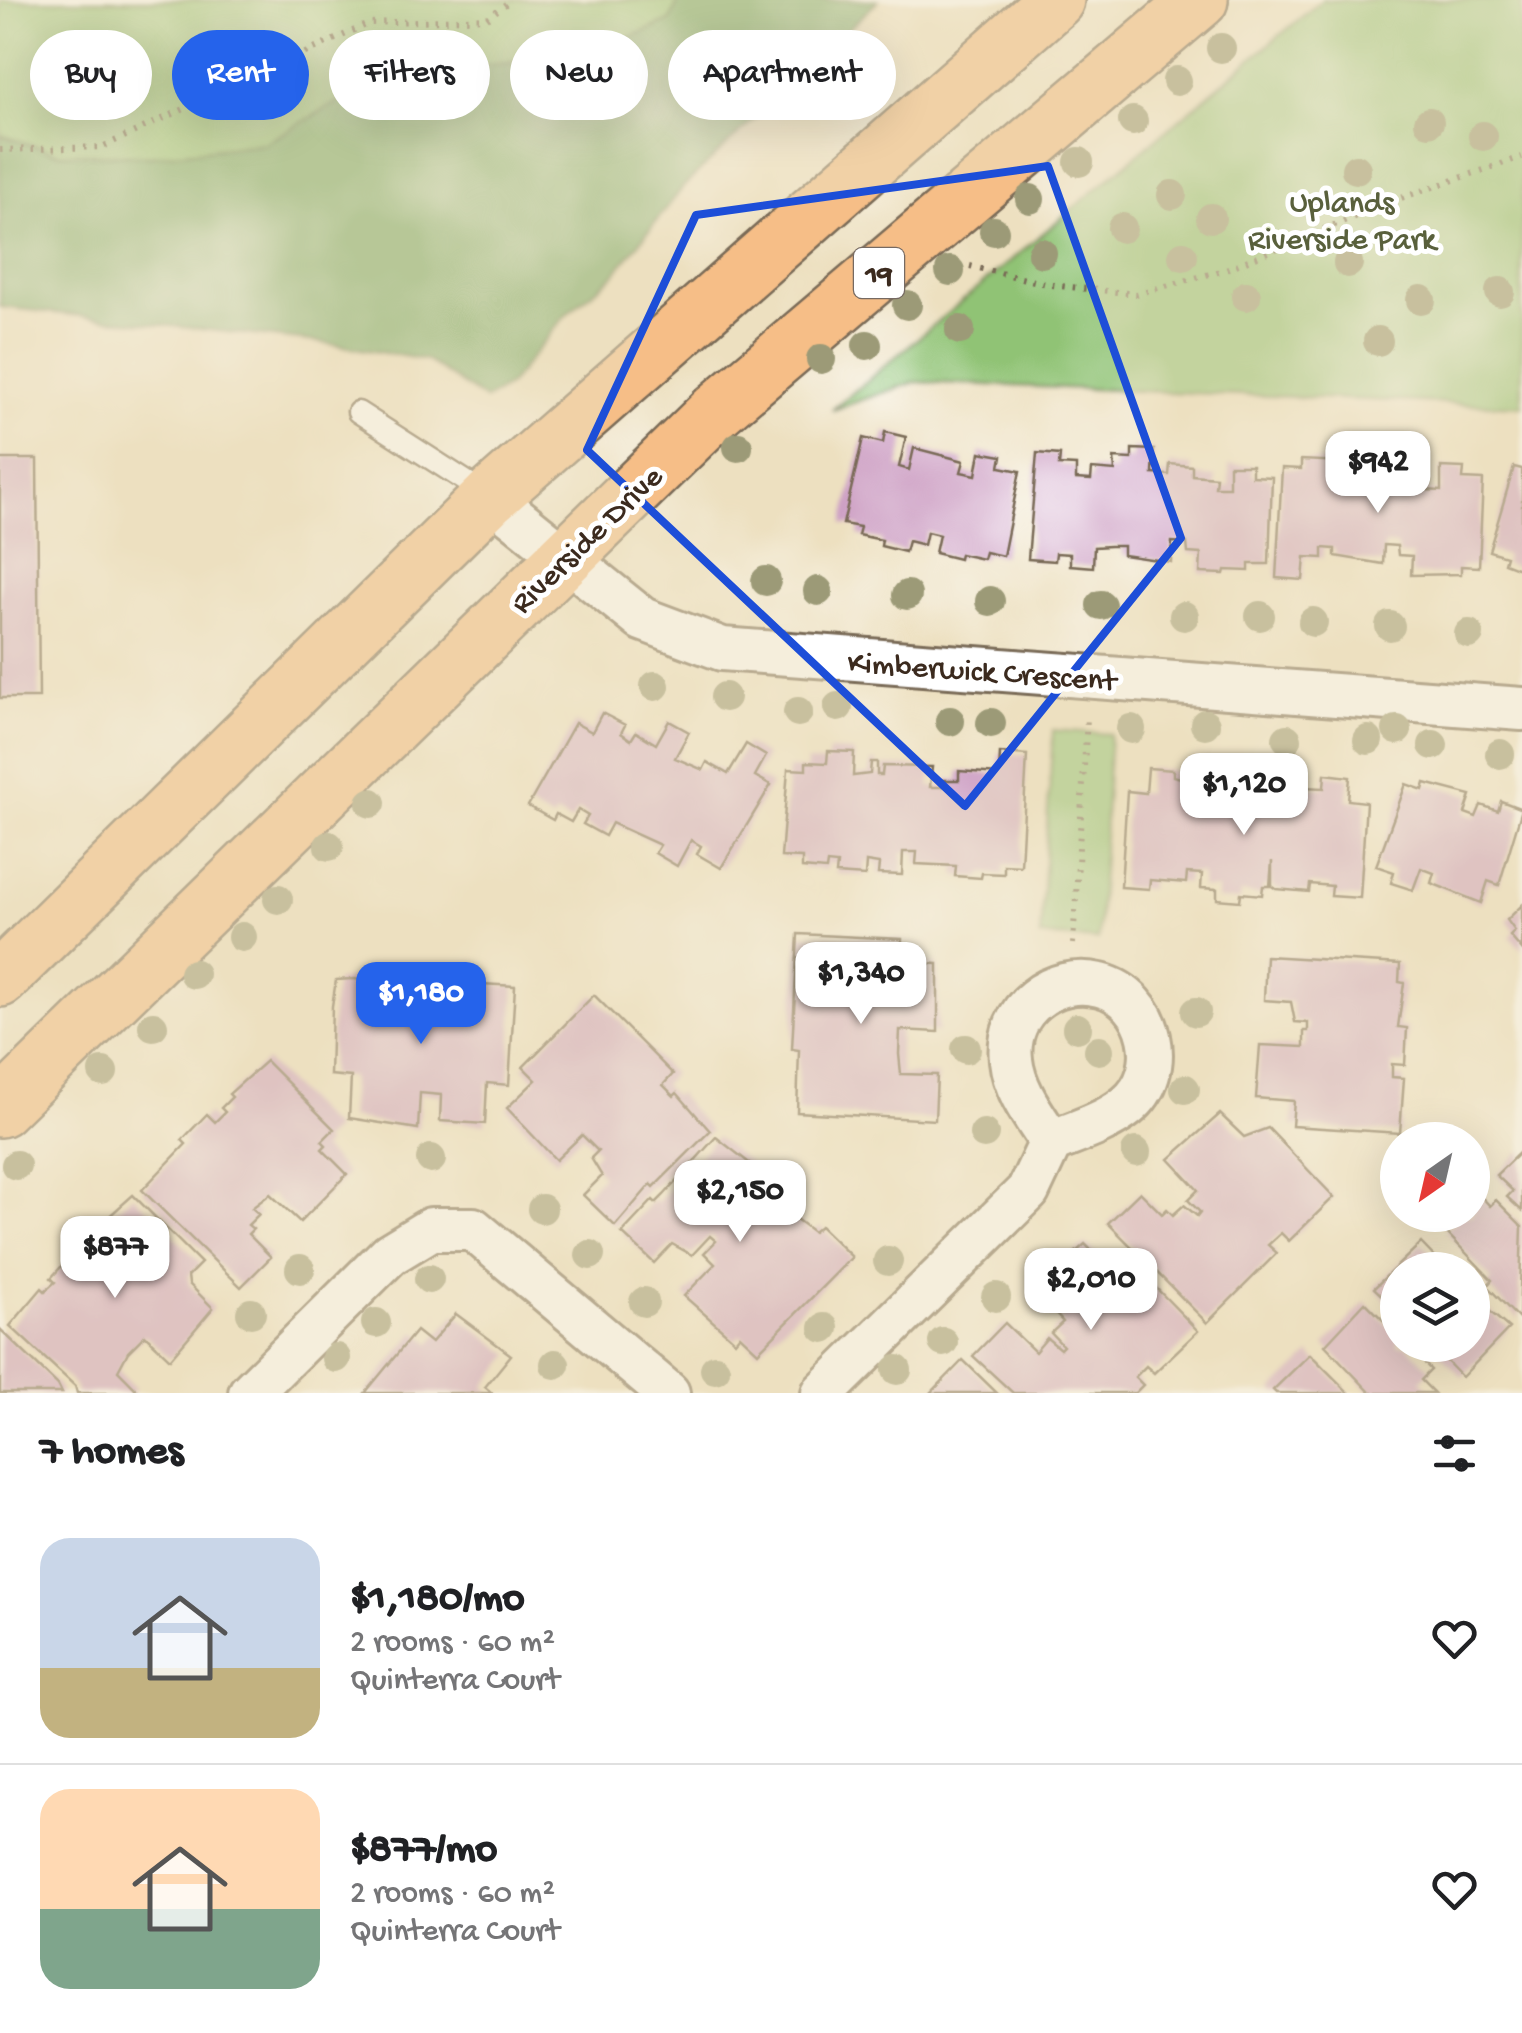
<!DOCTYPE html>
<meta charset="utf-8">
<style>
:root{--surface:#fff;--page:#f2f2f2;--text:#202124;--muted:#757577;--line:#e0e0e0;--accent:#2563eb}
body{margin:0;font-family:"Gochi Hand",sans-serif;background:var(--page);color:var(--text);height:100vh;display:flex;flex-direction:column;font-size:38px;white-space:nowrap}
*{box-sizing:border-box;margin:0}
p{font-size:32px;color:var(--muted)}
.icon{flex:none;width:55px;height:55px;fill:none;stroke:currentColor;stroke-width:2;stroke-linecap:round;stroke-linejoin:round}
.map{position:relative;height:1393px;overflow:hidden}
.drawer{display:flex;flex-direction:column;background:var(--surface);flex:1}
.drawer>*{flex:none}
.top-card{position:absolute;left:30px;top:30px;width:1000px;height:90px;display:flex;gap:20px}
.needle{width:65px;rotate:214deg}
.fabs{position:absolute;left:1380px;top:1122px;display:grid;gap:20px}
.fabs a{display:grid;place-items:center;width:110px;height:110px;border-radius:50%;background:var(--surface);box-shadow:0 10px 40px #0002;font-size:50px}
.price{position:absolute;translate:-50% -85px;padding:0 22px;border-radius:20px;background:#fff;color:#222;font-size:32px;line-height:65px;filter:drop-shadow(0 2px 5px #0008)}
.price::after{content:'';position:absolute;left:50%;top:60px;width:30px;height:22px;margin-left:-15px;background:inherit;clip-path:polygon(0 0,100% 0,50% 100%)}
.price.on{background:var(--accent);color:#fff}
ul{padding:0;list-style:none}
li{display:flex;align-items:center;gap:30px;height:250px;padding:0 40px}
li+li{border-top:2px solid var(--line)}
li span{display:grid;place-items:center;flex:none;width:280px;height:200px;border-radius:30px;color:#555}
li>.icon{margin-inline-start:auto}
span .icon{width:120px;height:120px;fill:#fffc;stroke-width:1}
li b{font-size:42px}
h2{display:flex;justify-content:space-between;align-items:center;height:120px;padding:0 40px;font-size:42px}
.chip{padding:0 35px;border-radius:45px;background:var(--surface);box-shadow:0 10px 40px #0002;font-size:35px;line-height:90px}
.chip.on{background:var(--accent);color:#fff}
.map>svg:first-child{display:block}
.green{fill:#90c374;stroke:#667649;stroke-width:2.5}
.forest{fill:#74a966;stroke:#586a42;stroke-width:2.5}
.building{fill:#cea0c4}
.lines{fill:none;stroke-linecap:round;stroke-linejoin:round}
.service-casing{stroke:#796a57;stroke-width:25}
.minor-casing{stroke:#796a57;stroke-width:48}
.primary-casing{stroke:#796a57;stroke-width:60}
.path{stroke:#796a57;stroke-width:6;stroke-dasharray:2.5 8;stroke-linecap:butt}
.service{stroke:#fff;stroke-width:20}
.minor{stroke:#fff;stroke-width:42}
.primary{stroke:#f6be87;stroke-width:55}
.tree{fill:#9c9a77}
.marked{fill:none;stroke:#1d4ed8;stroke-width:8;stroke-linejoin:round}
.labels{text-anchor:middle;stroke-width:10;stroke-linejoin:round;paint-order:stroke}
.shield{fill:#fff;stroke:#766a62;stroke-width:2.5}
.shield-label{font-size:30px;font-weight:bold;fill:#3b2a1e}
.park-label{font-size:32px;fill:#59603c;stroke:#fff}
.street-label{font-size:32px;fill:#3b2a1e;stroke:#fff}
</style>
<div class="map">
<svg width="1522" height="1393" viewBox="0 0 1522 1393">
<rect width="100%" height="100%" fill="#fff"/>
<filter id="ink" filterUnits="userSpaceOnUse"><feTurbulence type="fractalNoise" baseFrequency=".01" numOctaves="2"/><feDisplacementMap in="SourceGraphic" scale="20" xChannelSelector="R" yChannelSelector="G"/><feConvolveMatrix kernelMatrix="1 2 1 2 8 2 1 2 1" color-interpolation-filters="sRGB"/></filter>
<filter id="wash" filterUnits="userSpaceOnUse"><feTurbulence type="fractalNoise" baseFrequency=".0048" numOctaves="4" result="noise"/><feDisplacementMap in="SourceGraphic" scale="40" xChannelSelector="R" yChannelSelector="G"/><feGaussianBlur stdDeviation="2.25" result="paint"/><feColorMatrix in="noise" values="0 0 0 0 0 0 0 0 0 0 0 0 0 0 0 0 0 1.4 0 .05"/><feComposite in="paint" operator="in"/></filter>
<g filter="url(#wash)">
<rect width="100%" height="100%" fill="#ede0c0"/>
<g class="green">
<polygon points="0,0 849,0 0,257"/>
<polygon points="1322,0 1522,0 1522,406 915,382 832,410"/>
<polygon points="1053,730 1110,734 1098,940 1040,936"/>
</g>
<polygon class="forest" points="679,0 879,0 684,186 614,275 567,314 509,385 485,400 426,360 318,342 0,307 0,135 58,153 151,156 265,143 383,77 525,61 628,38 670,21"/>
<g id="blocks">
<g class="building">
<polygon points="885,432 906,437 899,467 909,470 914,448 964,461 961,472 976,475 980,452 1002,456 1000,467 1020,471 1003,556 985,552 983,559 960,554 959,559 935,553 939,535 927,532 924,545 908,541 905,552 881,546 882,540 858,535 860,527 843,524 863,438 883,443"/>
<polygon points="1132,449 1154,450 1153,474 1169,475 1170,464 1192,466 1192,475 1216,477 1215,487 1229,487 1229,465 1252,465 1252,476 1272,477 1269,564 1249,564 1249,571 1225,570 1224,574 1200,573 1201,554 1188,553 1187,543 1172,542 1171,562 1123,555 1123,546 1110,546 1094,547 1093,567 1070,565 1070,554 1056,553 1055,561 1028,559 1037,453 1060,455 1059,465 1076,466 1076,479 1091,480 1092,469 1115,471 1114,458 1132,459"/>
<polygon points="1380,449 1407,451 1403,478 1426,479 1425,490 1441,491 1441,467 1464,468 1463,479 1483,480 1479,567 1461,566 1461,574 1411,575 1412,556 1398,555 1397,546 1384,545 1383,564 1335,556 1335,549 1323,548 1323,558 1305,557 1303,580 1276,578 1282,468 1301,469 1301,460 1344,462 1345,452 1365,452 1364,477 1378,477"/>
<polygon points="0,459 37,459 39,698 0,698"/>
<polygon points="1514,467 1522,469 1522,570 1504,563 1506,556 1489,551"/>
<polygon points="602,713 625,725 621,733 631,740 636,732 656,744 669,721 689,732 675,758 703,770 707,762 728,774 746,744 766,756 755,776 771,785 721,868 697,854 701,846 691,840 677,866 655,853 660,845 612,823 605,836 583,824 588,816 578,810 571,822 556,814 553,820 528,806 575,723 592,732"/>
<polygon points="828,751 854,752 853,776 870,774 871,762 877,762 877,775 882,775 883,766 932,767 930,787 942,787 942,780 959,780 959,771 999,774 1000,753 1027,755 1021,866 1004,865 1004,874 982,873 981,878 955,876 956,866 916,864 917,852 903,852 902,875 878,874 879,864 866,862 865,876 836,874 837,864 827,863 826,870 802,868 802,858 781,857 788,769 806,770 806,762 827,763"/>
<polygon points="1148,768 1173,770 1173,776 1208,785 1207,802 1223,803 1224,795 1248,797 1247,789 1270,789 1269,798 1302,800 1303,787 1324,788 1325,774 1350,777 1348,800 1366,802 1360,898 1331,896 1332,886 1310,884 1309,892 1276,889 1272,886 1272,861 1270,886 1263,886 1262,895 1241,893 1240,901 1217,899 1217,889 1201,888 1202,874 1187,873 1186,883 1150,880 1149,889 1121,887 1127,791 1146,793"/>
<polygon points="1425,783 1471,795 1465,813 1476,817 1481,805 1498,811 1501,801 1522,809 1499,885 1488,881 1481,903 1431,883 1434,873 1421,868 1413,890 1391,883 1394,872 1376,866 1406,784 1423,790"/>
<polygon points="1522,905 1522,950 1510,936 1515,931 1507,920"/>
<polygon points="798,934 902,939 901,962 938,964 938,1032 900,1030 899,1054 901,1074 937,1075 935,1120 797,1112 799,1050 792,1049"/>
<polygon points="1266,956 1400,964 1399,982 1404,983 1398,1027 1407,1028 1405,1065 1392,1064 1392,1077 1404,1078 1400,1133 1292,1126 1294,1101 1256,1098 1260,1045 1304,1047 1304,1031 1308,1031 1308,1023 1295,1022 1291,1002 1264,1000"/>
<polygon points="354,979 447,987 448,982 515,986 509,1085 487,1083 485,1124 440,1121 441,1095 420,1093 418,1129 349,1118 351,1077 330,1075 332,1006 336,980"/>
<polygon points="594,995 673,1074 663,1085 674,1096 677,1093 710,1131 654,1187 651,1184 615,1226 583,1195 602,1176 591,1158 598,1151 582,1135 556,1160 507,1108 536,1080 523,1067"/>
<polygon points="266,1061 334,1129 322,1141 326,1145 322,1149 347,1174 300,1222 270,1194 252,1208 259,1214 248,1225 253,1229 248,1234 271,1257 241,1287 142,1190 186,1144 182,1140 207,1114 215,1122 225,1112 221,1108 232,1097 229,1094"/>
<polygon points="1220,1114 1244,1137 1268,1128 1334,1197 1289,1241 1281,1233 1268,1245 1277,1253 1207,1323 1108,1223 1140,1192 1162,1214 1167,1209 1173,1215 1184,1205 1197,1216 1200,1212 1188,1200 1198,1190 1169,1159"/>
<polygon points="716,1137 757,1169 753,1172 763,1181 768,1176 794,1201 786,1209 796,1219 813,1232 820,1226 852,1257 758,1352 740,1335 735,1341 684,1296 715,1264 704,1253 716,1241 710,1236 692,1255 672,1244 654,1263 622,1233 653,1200 656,1203 664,1195"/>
<polygon points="1522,1150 1522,1211 1507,1197 1513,1191 1496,1175"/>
<polygon points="1476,1191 1490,1206 1496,1200 1522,1226 1519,1319 1487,1286 1492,1280 1445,1231 1456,1221 1449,1215 1472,1215"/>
<polygon points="133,1195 201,1263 188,1276 189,1284 213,1308 170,1359 145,1335 128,1352 118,1371 136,1389 132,1393 77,1393 75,1386 10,1326 42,1288 45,1291 55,1282 51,1278 96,1228"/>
<polygon points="1421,1243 1447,1270 1398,1270 1398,1311 1374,1288"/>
<polygon points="1085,1244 1113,1272 1127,1258 1198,1331 1154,1373 1146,1366 1135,1377 1143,1385 1135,1393 1013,1393 973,1356 1005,1323 1035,1352 1047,1338 1060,1349 1063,1346 1051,1333 1063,1322 1033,1290"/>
<polygon points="1472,1296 1509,1328 1462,1377 1431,1345 1472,1345"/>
<polygon points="1365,1302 1398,1335 1398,1345 1407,1345 1431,1370 1421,1380 1434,1393 1371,1393 1325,1345"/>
<polygon points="456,1314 511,1355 485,1387 492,1393 365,1393 416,1331 431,1343"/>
<polygon points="0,1329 58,1385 62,1393 0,1393"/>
<polygon points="1310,1354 1349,1393 1276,1393 1273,1390"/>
<polygon points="963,1360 997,1393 931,1393"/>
</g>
</g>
</g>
<g filter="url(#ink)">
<use href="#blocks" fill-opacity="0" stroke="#796a57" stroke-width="2.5"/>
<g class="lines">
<g class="service-casing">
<polyline id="service" points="358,412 489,496"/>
</g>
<g class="minor-casing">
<g id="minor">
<polyline points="490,497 642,619 722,649 1522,709"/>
<polyline points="250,1393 390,1254 431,1229 473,1229 668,1393"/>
<path d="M823 1393 1028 1191 1051 1142C1076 1132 1106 1123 1127 1106 1169 1072 1153 998 1100 985 1053 973 1005 1010 1011 1060 1014 1090 1035 1117 1051 1142"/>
</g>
</g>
<g class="primary-casing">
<g id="primary">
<polyline points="0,979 490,497 1056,0"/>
<polyline points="0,1109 717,410 1200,0"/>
</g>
</g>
<g class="path">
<polyline points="0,150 102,147 370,23 487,18 511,0"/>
<polyline points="970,266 1051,285 1136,294 1221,271 1398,199 1522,157"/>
<polyline points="1073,944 1087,718"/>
</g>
<use href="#service" class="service"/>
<use href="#minor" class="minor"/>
<use href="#primary" class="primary"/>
</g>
<g class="tree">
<circle cx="1221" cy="48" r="15"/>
<circle cx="1177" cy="81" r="15"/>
<circle cx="1133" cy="121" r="15"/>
<circle cx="1429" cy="122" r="15"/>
<circle cx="1483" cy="136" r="15"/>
<circle cx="1079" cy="162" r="15"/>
<circle cx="1356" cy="169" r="15"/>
<circle cx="1172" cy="195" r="15"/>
<circle cx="1030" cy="199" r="15"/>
<circle cx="1211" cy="218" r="15"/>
<circle cx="1122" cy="228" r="15"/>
<circle cx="994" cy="231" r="15"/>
<circle cx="1042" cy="253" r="15"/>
<circle cx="1183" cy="256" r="15"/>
<circle cx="1348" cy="263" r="15"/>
<circle cx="950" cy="271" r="15"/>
<circle cx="1500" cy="292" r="15"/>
<circle cx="1246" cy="296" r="15"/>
<circle cx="1421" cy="300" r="15"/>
<circle cx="907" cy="305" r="15"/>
<circle cx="960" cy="330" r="15"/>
<circle cx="1378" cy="341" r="15"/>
<circle cx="867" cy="345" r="15"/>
<circle cx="821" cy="359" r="15"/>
<circle cx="738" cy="447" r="15"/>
<circle cx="766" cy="581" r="15"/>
<circle cx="818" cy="591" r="15"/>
<circle cx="907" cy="595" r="15"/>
<circle cx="990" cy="601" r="15"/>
<circle cx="1101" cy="605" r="15"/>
<circle cx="1184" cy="616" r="15"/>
<circle cx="1260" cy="616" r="15"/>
<circle cx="1313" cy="622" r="15"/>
<circle cx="1390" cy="626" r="15"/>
<circle cx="1469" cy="634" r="15"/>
<circle cx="655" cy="686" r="15"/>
<circle cx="725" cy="697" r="15"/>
<circle cx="838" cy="707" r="15"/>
<circle cx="798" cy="712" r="15"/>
<circle cx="950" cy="721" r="15"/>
<circle cx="991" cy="723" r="15"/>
<circle cx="1205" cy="724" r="15"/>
<circle cx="1131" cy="729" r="15"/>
<circle cx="1397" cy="730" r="15"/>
<circle cx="1287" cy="739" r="15"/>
<circle cx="1368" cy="740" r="15"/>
<circle cx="1433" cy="745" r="15"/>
<circle cx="1500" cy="754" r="15"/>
<circle cx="371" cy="803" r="15"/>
<circle cx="329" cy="846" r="15"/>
<circle cx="278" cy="899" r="15"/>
<circle cx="242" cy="937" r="15"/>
<circle cx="194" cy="974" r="15"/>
<circle cx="1196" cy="1012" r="15"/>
<circle cx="153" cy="1026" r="15"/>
<circle cx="1077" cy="1028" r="15"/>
<circle cx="966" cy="1049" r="15"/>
<circle cx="1099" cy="1050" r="15"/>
<circle cx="103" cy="1072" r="15"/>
<circle cx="1185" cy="1089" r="15"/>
<circle cx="984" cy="1134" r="15"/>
<circle cx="1136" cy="1152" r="15"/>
<circle cx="431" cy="1159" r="15"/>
<circle cx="16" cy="1165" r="15"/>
<circle cx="542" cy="1209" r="15"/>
<circle cx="590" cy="1255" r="15"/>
<circle cx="888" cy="1261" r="15"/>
<circle cx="300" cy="1269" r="15"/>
<circle cx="429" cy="1279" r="15"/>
<circle cx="996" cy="1297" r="15"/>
<circle cx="644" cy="1302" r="15"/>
<circle cx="251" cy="1313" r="15"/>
<circle cx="376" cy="1323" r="15"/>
<circle cx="824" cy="1328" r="15"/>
<circle cx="943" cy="1342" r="15"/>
<circle cx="336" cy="1358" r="15"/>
<circle cx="555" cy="1364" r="15"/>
<circle cx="715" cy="1369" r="15"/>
<circle cx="897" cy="1370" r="15"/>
</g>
</g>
<path d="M0 0H1522V1393H0ZM1048 166 1181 538 965 806 587 450 696 215Z" fill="#ede0c0" fill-opacity=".55" fill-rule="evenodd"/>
<path class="marked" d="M1048 166 1181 538 965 806 587 450 696 215Z"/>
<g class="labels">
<rect class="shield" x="854" y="248" width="50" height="50" rx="8"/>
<g class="shield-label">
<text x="879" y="283">19</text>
</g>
<g class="park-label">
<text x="1342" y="211">Uplands<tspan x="1342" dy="37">Riverside Park</tspan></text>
</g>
<g class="street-label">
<text transform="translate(585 538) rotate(-44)" y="11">Riverside Drive</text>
<text transform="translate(982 669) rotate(4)" y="11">Kimberwick Crescent</text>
</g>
</g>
</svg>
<div class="fabs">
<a><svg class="needle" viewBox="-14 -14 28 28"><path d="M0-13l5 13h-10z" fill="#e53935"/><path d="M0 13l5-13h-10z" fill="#757577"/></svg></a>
<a><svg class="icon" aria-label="layers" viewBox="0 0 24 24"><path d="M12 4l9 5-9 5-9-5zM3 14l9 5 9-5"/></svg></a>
</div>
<b class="price" style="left:1378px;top:516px">$942</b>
<b class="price" style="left:1244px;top:838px">$1,120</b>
<b class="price" style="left:861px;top:1027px">$1,340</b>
<b class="price on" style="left:421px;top:1047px">$1,180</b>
<b class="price" style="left:740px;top:1245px">$2,150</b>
<b class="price" style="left:115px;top:1301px">$877</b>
<b class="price" style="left:1091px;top:1333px">$2,010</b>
<div class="top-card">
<a class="chip">Buy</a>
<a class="chip on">Rent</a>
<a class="chip">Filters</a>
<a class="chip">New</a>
<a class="chip">Apartment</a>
</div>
</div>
<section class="drawer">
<h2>7 homes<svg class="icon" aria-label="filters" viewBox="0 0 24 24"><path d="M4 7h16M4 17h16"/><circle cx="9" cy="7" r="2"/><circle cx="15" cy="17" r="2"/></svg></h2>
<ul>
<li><span style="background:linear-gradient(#c9d6e8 65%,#c2b280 0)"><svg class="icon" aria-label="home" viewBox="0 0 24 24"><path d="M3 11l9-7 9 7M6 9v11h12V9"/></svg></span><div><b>$1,180/mo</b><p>2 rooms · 60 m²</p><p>Quinterra Court</p></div><svg class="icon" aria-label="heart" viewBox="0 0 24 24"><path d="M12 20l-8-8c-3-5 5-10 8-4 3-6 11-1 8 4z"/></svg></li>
<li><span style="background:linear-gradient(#ffd9b3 60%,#7fa58c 0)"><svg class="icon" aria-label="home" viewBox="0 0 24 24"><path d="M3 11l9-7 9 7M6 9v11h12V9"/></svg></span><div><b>$877/mo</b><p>2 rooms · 60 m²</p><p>Quinterra Court</p></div><svg class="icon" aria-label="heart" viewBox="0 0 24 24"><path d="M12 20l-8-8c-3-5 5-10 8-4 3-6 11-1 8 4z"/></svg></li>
</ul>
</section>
